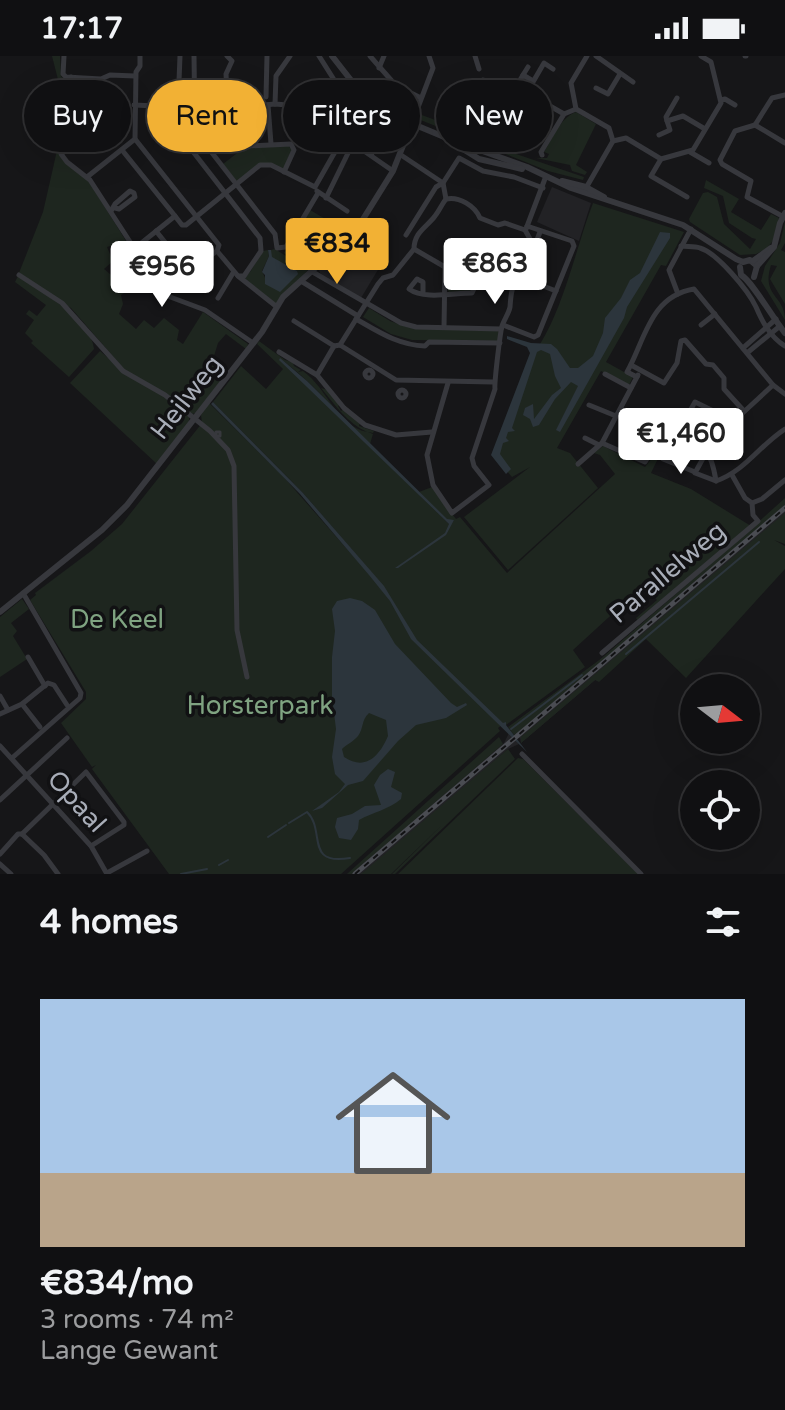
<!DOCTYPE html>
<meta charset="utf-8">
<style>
:root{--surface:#101012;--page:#19191b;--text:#f1f3f6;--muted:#9c9d9f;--line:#303032;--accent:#f2b134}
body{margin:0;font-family:"Varela Round",sans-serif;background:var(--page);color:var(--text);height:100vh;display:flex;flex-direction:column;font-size:30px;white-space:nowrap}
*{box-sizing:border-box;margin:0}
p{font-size:26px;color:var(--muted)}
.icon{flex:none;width:44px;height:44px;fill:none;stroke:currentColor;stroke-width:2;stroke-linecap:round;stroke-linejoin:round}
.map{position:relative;height:818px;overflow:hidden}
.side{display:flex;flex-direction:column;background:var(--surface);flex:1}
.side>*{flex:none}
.hud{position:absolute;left:24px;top:24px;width:738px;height:72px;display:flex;gap:16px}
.needle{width:52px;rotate:106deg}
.tools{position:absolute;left:680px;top:618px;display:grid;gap:16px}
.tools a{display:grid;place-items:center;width:80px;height:80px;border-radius:50%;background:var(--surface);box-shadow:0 8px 32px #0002,0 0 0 2px var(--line);font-size:40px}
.price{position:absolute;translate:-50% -68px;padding:0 18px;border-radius:8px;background:#fff;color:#222;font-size:26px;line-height:52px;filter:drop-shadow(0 2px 4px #0008)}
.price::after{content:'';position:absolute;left:50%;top:48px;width:24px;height:18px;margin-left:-12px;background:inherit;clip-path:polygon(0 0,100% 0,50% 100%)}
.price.selected{background:var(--accent);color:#111}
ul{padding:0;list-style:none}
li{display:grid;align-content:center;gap:16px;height:424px;padding:0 40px}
li span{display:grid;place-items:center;height:248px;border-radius:0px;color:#555}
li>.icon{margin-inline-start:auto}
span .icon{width:144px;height:144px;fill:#fffc;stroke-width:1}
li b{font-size:34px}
h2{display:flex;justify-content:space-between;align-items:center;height:96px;padding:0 40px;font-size:34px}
.tag{padding:0 28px;border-radius:36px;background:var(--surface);box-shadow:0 8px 32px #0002,0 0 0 2px var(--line);font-size:28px;line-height:72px}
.tag.selected{background:var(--accent);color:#111}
.status{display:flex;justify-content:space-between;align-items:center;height:56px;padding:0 40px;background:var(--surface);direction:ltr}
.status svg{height:22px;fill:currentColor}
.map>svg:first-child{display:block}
.built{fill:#222225}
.green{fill:#1e261f}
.water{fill:#2c353c;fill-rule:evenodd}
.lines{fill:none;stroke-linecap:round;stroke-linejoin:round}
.stream{stroke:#2c353c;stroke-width:2}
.pedestrian{stroke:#37383d;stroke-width:3}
.minor{stroke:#37383d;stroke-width:5}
.tertiary{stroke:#37383d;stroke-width:6}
.rail-casing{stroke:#4a4c52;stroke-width:5}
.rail{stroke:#111113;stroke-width:2;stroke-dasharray:6;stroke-linecap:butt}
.labels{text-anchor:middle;stroke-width:7;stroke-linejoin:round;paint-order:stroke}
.street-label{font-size:26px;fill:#a8adb8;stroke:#111113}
.park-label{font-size:26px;fill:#7fa381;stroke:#111113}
</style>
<div class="status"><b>17:17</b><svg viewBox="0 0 49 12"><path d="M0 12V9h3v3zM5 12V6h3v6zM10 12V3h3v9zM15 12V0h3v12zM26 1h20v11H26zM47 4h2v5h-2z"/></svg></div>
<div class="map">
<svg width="785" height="818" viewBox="0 0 785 818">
<rect width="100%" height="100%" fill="#161618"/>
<g class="built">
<polygon points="552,131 591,147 579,185 537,166"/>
<polygon points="364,169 373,174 371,185 388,197 361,242 320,217 319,214 332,204 339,193 344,192"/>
<polygon points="785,445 785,463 521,687 520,682 511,675 589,613"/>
<polygon points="509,677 519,688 508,693 367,818 349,818 504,687"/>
</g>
<g class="green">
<polygon points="52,0 60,0 61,21 69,23 68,57 98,59 97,66 59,98 88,124 126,185 107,191 113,205 104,213 129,234 121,239 123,248 119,258 136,273 144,264 154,272 164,262 179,274 177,284 183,288 203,256 248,288 246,293 226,278 218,287 214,300 228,316 196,357 192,358 124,313 71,252 19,217 43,156 66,55"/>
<path d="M576 56 596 68 576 109 587 116 585 119 572 115 570 109 536 102H547L549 98 544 96C553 82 560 62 576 56Z"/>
<polygon points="419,58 460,73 504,94 584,121 583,124 548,115 418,63"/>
<polygon points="287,89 292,93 283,114 262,107 237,126 223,108 245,91"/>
<polygon points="706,124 739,143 731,156 761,174 771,158 779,162 773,185 766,193 756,198 740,199 690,166 689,163 703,137 708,136 717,141 724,168 750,193 756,183 752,182 729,167 723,140 704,132"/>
<path d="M593 147 684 176 666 210 661 209 606 306 633 321 629 329 601 315 557 392 570 397 598 432 508 514 464 461 530 411 512 421 496 403 536 294C563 256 576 191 593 147Z"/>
<polygon points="310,154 346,175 321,202 304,186 300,193 313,209 309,212 284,197"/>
<path d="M785 166V187L781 194 785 196V248L770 223 777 210 771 209C761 241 785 239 785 264L761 225 765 210 780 187Z"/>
<polygon points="275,193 308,214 276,248 244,222 250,216 263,195 268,194 269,200 262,215 266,224 271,194"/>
<polygon points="459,196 483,209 470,236 449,236 447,233 447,211 454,198"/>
<path d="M18 220C40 235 92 264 94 293L69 321 31 287 33 285 25 277 34 264 26 258 29 254 37 260 46 249 15 226Z"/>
<polygon points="369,252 390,265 407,271 499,275 498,285 412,284 391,278 363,261"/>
<path d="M259 285 285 304 293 306 294 310 301 314 298 316 303 315C327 332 337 370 367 376 347 367 335 349 321 332L328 334 340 348 338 350 341 355 344 353 360 367 359 370 374 375 373 377 368 376 373 378 370 388C340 360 312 325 279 302L450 469 454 464H447L419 436 432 431 456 463 460 461 507 517 615 418 600 399 594 397 603 390 645 411 668 382 651 417 691 433 751 470 638 565 636 562 657 544 644 529 573 594 585 611 506 669V666L498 672 500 675 341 818H169L92 713 96 709 92 711 61 667 86 643V636L30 544 36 539 35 537 91 495 122 468 202 367 201 359 209 347 281 418 355 502 378 524 303 437 213 346 241 310 266 333 283 313 257 288Z"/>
<polygon points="100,295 123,315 163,339 189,361 189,367 157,408 70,327"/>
<polygon points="785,442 785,450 519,676 514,679 508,671 602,602 752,472 755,473 754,470"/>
<polygon points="785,457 785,488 774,484 785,490 785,513 686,622 646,583 599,626 595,624 521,687 521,681"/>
<polygon points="22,543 29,553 11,567 17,575 13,580 27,603 0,621 0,561"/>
<polygon points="499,681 503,688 352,818 347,818"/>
<polygon points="508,693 515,703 395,818 392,818 442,769 391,818 361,818"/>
<polygon points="518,702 523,703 638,818 398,818"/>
</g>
<g class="water">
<polygon points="660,176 670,177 670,182 627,251 624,262 560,376 556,374 578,330 571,326 555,343 539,369 533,371 530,363 523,359 525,352 533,348 534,363 552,339 561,332 555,320 550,298 541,294 537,296 512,372 515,375 508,376 506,382 509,385 503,387 500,398 511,413 506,418 491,399 530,297 527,291 507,283 507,280 531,287 551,288 557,293 570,312 578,312 593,300 603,277 605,262 621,242 630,224 640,217"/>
<polygon points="268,194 271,194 272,201 297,215 298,218 280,236 265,228 265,219 262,216 269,200"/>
<polygon points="280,302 307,325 447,463 454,464 446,479 398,512 395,512 445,477 449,468 279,304"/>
<polygon points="213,346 303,437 384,530 417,584 503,667 506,666 506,669 527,696 411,583 390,545 369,519 300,438 211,348"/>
<path d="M350 542 362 545 375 554 395 588 451 647 457 651 466 647 467 649 446 662 416 669 398 685 363 725 348 729 322 752 312 755 339 736 345 728 335 718 332 701 336 673 332 641V601L335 575 332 553 337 545ZM369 657 386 664 388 680C379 701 365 715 344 701L342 693C347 688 353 686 358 680 364 672 361 664 369 657Z"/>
<path d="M388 713 395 716 391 731 402 737 401 743C388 754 373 756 359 764L358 773 351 784 339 782 335 771 337 762 352 758 365 750 381 749 374 729 380 719Z"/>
</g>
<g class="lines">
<g class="stream">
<polyline points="626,598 759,486"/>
<polyline points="511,673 582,619"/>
<path d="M289 767 307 756C326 774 304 810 350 802"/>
<polyline points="268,781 286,769"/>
<polyline points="219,809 228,804"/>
<polyline points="181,818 207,813"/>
</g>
<rect class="pedestrian" x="216" y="376" width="4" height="4"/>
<g class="minor">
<polyline points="64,0 63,18 66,21 101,23 110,19 135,20"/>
<polyline points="194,0 195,75 275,178 277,192 286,191 318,137"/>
<polyline points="227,0 232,5 226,18 229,71 233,74"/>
<polyline points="319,0 338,30 363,54"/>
<polyline points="370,0 391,24"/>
<polyline points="475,0 479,13"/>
<polyline points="596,0 633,26"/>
<polyline points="745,0 746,0"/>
<polyline points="379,12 384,0"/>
<polyline points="523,19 528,11"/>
<polyline points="71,21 69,55 98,57 99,66 61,98 67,106 90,124 134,192"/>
<polyline points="397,30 421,42"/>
<polyline points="463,31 479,41"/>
<polyline points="596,32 608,38 620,18"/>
<polyline points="474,38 483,24 513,42 529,38 564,58 576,53"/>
<polyline points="526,38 544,7 553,13"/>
<polyline points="266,41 267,0"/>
<polyline points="516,41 515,33 523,19 533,25"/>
<polyline points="518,42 512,52 515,60 519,63 532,40"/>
<polyline points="677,42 666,61 667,65 683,60 705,73"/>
<polyline points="721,44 725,43 735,49"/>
<polyline points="275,48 276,20 290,0"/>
<polyline points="134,49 221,53 275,48 299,50 393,115"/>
<polyline points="268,49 271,88"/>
<polyline points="412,67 433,12 429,0"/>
<polyline points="755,69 785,87"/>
<polyline points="238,75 247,90 291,88 294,94 284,116"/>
<polyline points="659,79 670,74 667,65"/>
<polyline points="135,83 219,189 217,195 238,220 244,220 261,195 260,182 177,75 180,0"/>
<polyline points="613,85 626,82 661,103 693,94 721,47 711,6 701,0"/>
<polyline points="122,94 175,160"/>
<polyline points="690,96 709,107"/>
<polyline points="371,99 388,68"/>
<polyline points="401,99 443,127 459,102 483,115 514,121 543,132"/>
<polyline points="542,99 541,96 564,58"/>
<polyline points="661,103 651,120 687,141"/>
<polyline points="87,121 135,83 136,16 140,10 140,0"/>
<polyline points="586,132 613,85 609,72 576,53 571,27 587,0"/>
<polyline points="317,135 347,155"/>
<polyline points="326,142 353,87"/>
<path d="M446 143C459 140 475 150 480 162L498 169 505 167 525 174"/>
<polyline points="111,155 115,148 130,135 134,137 135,141 119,153 115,152"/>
<polyline points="784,161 747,141 751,125 722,108 720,104 735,75 755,69 772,42 785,39"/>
<polyline points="526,173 546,120"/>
<polyline points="525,174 534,190"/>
<polyline points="156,175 188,215 217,195"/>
<path d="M681 190C687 191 694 190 700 192 717 197 748 234 756 251 762 265 770 281 785 290"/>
<polyline points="414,193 445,211"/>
<polyline points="311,215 401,267 416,271 501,273"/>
<polyline points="19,219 62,247 123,315 165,339 210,375 228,394 234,410 237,574 247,621"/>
<polyline points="238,220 277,251"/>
<polyline points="301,225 358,260"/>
<polyline points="538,228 556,235"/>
<path d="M423 238V226L417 223 409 233C424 244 453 237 472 237L485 208"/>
<polyline points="678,238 669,214 691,173"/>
<polyline points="218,242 233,217"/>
<path d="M356 263C379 276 398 289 425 290L429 286 500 287"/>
<polyline points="294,265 334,290"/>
<polyline points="503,269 534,281 538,279 574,190 572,185 527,170"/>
<polyline points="701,269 715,258"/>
<polyline points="444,271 445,211 455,195 460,194 501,214"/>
<polyline points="253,287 205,254 157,236 130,203 129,197 175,160 182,169 186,169 260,109 271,109 315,131 344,80 370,45"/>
<path d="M340 289 378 228 383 222 393 219 414 193C414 176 427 171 435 160 439 155 442 148 446 143L443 127 436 131 406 179"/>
<polyline points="334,290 340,289 396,324 493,326"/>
<polyline points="743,292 776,263"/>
<polyline points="279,296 317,319 344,352 365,369 396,379 432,376"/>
<polyline points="747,297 780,270"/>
<polyline points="631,309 664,327 677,307 681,285 685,284 706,308 713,309 724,322 724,333 744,355"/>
<circle cx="369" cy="318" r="4"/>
<polyline points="605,318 631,332"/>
<polyline points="317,319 334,290"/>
<polyline points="638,319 602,387 645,406 661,381 678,376"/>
<path d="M637 321 627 316C645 284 650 240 694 233L773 329 785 338"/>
<path d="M448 327 427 399 433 429 452 457 489 429 474 410 472 402 495 333C494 328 500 278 502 270 504 264 509 257 510 251 511 238 511 235 517 221L524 217 540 176"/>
<circle cx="402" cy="338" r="4"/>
<polyline points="589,349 616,360"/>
<path d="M678 376C705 390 711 393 716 425 745 415 760 389 785 373"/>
<polyline points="678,376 695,346 734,365 773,329"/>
<polyline points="585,382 599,389"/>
<polyline points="707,395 695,417 716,425"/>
<polyline points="663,403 695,416"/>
<polyline points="578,408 602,387"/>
<polyline points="732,419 745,442 752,447 762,443 785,424"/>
<polyline points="602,597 758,465 753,459 752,447"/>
<polyline points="28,601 45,630"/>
<polyline points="0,640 8,654"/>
<polyline points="22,648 40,671"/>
<polyline points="0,658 22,648 48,627 54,629 67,649"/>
<polyline points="0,690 91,790 107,818"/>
<polyline points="522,698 641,818"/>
<polyline points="12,702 80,642 81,637 23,537"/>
<polyline points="0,744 67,682"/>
<polyline points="22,778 44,799 58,818"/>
<polyline points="0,798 18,778 22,778 86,716 124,766 124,769 91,790"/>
<polyline points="0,808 11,818"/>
<polyline points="107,817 147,795"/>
</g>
<g class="tertiary">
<polyline points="332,0 361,37 391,59"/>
<polyline points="389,58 449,83 527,111 571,132 683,169 736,203 743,206 750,204 757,210"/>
<polyline points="455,88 479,103 522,113"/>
<polyline points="562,125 586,131 604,141"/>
<polyline points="753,205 771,192"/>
<polyline points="757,210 774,191 780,167 785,157"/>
<path d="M740 211 741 219C752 225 774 264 785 277"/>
<polyline points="754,221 757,210"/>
<polyline points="0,556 102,474 127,449 262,276 283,241 355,176 393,115 412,67"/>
</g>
<g class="rail-casing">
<polyline id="rail" points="355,818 785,452"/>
</g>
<use href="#rail" class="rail"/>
</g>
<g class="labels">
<g class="street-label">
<text transform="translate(186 341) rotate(-52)" y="9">Heilweg</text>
<text transform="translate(667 516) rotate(-40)" y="9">Parallelweg</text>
<text transform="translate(77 745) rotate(48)" y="9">Opaal</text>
</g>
<g class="park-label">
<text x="117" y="572">De Keel</text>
<text x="260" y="658">Horsterpark</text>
</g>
</g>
</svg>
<div class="tools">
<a><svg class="needle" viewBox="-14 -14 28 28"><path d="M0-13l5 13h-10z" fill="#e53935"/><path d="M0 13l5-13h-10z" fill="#9c9d9f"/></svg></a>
<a><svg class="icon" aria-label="locate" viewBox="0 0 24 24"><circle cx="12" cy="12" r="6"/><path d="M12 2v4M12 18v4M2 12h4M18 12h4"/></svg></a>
</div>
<b class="price selected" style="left:337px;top:230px">€834</b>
<b class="price" style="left:495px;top:250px">€863</b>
<b class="price" style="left:162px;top:253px">€956</b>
<b class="price" style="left:681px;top:420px">€1,460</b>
<div class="hud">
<a class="tag">Buy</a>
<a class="tag selected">Rent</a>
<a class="tag">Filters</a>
<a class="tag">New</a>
</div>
</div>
<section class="side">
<h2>4 homes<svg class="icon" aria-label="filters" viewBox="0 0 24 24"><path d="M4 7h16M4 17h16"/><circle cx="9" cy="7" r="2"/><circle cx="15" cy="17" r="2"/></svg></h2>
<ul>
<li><span style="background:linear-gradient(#a9c7e8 70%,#b9a48a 0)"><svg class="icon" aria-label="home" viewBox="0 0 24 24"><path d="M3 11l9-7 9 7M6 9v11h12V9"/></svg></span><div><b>€834/mo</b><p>3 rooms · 74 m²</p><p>Lange Gewant</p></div></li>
</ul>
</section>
